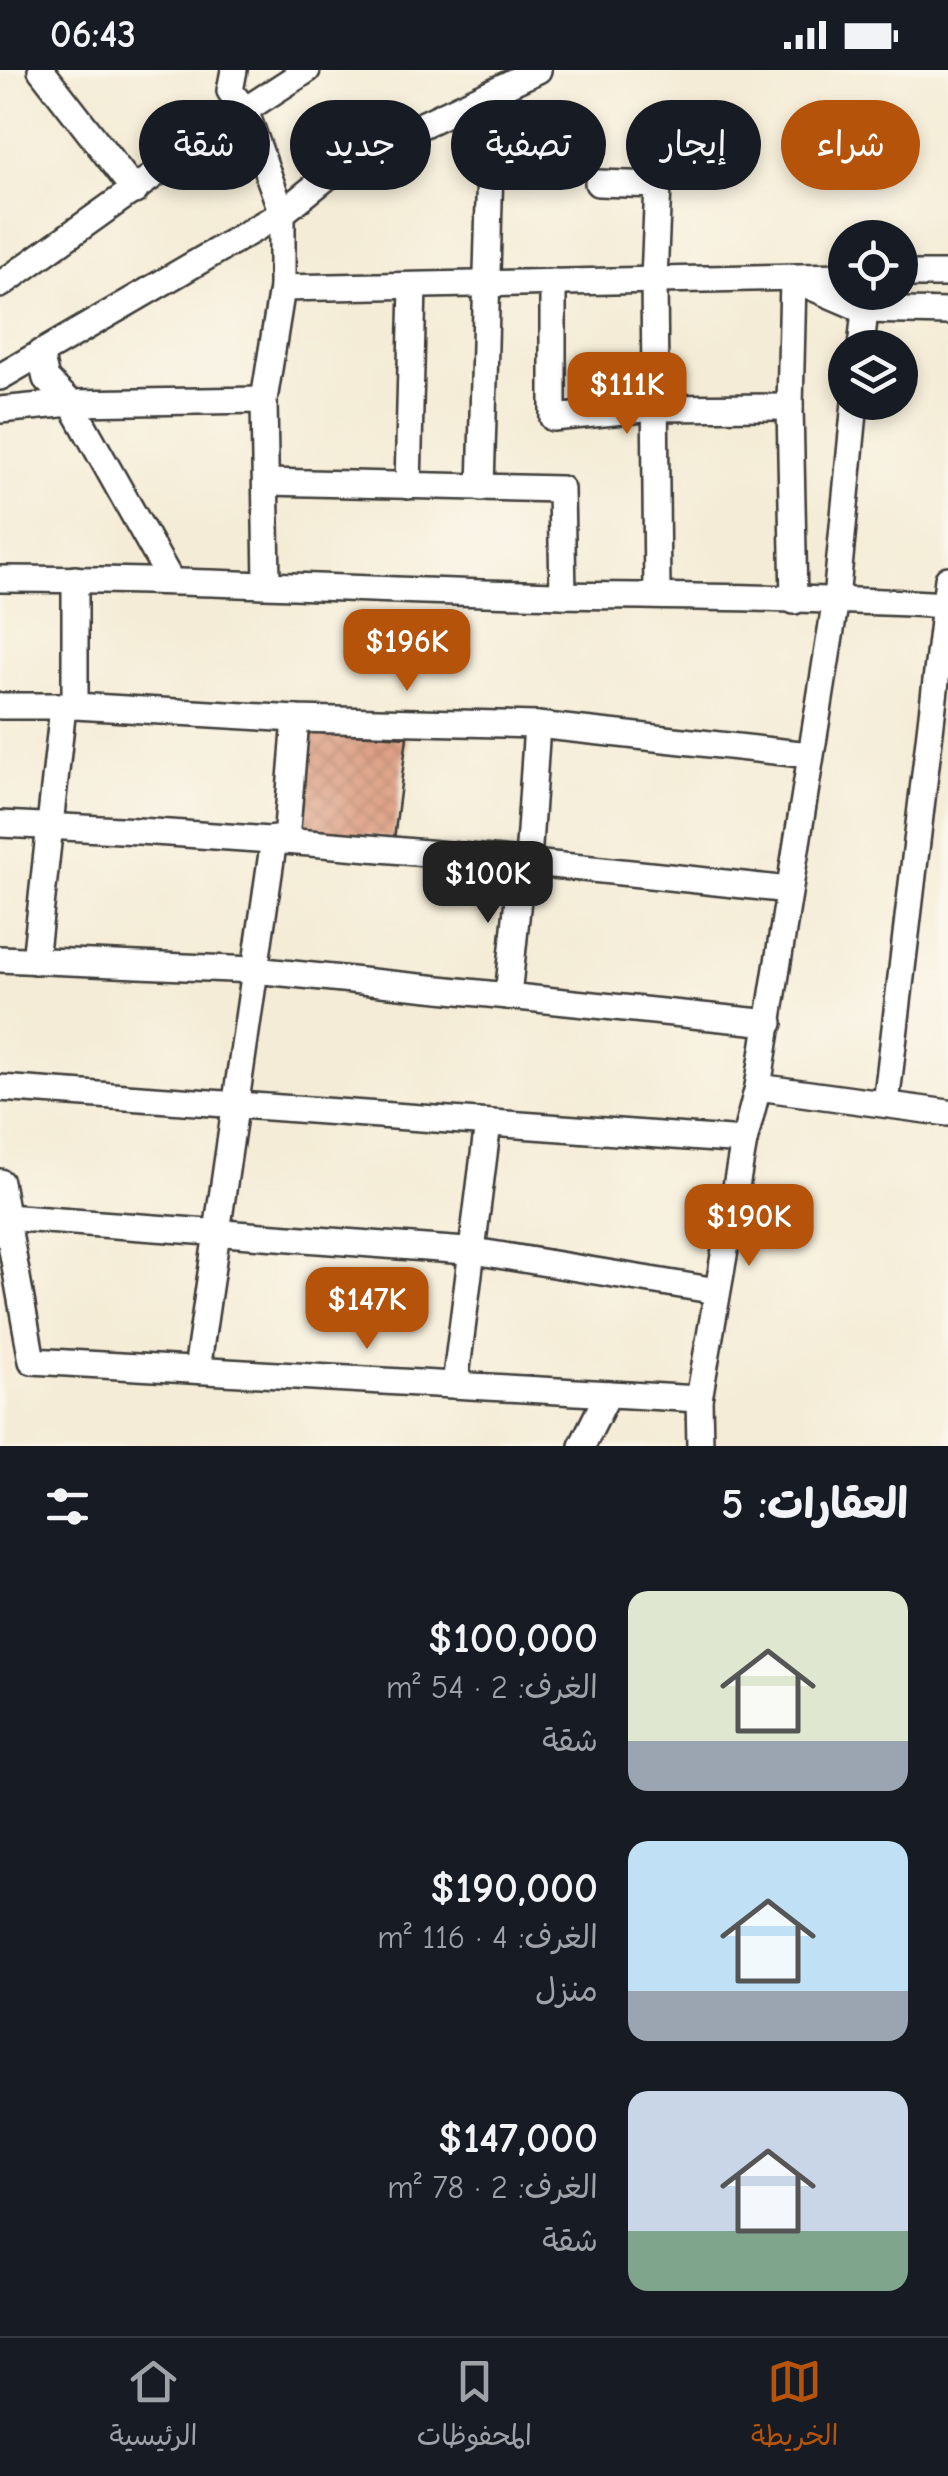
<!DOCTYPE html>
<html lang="ar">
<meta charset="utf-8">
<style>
:root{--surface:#171b24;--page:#242831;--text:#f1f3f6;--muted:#9ea1a6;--line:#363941;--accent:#b45309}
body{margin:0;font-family:"Comic Neue","Playpen Sans Arabic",sans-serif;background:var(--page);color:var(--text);direction:rtl;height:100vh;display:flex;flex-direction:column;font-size:38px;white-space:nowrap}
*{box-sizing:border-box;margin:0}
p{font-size:32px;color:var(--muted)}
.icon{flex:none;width:55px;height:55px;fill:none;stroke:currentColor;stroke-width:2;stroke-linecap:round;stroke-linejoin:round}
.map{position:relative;height:1376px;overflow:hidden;direction:ltr}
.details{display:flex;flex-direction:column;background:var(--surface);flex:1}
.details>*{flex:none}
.banner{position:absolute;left:30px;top:30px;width:890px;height:90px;direction:rtl;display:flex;gap:20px}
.controls{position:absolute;left:828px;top:150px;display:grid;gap:20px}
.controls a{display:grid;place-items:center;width:90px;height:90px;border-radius:50%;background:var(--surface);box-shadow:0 5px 15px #0003;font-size:50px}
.price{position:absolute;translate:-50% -85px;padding:0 22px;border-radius:20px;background:var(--accent);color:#fff;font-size:32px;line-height:65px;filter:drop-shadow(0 2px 5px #0008)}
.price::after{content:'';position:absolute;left:50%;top:60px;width:30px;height:22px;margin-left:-15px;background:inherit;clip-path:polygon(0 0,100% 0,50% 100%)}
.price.active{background:#222;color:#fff}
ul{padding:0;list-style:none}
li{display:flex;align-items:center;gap:30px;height:250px;padding:0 40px}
li span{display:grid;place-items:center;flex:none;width:280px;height:200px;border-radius:20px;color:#555}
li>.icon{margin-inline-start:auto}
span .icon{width:120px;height:120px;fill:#fffc;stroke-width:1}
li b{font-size:42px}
h2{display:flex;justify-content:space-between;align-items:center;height:120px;padding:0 40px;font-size:42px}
.tag{padding:0 35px;border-radius:45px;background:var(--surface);box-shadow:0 5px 15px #0003;font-size:35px;line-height:90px}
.tag.active{background:var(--accent);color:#fff}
.status{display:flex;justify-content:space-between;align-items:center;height:70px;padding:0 50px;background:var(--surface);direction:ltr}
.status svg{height:28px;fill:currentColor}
.dock{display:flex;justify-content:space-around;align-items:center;height:140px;border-top:2px solid var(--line);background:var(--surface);font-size:28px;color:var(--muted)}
.dock a{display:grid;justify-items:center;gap:5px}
.dock .active{color:var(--accent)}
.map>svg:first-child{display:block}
.building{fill:url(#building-cross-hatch)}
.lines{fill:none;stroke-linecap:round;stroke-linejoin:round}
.minor-casing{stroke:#3c3b38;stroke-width:30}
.minor{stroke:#fff;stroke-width:25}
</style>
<div class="status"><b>06:43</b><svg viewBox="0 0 49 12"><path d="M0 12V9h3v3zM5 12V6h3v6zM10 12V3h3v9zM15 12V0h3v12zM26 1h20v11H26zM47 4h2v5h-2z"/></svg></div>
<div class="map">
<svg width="948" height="1376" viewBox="0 0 948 1376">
<defs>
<pattern id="building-cross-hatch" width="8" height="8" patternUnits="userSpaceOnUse" patternTransform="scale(2.5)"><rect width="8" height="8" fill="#dd9f83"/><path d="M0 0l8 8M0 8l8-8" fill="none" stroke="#bd8871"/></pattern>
</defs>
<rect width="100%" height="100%" fill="#fbf7ec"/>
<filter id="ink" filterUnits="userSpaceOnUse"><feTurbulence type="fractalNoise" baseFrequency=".01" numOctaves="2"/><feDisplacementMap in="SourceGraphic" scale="20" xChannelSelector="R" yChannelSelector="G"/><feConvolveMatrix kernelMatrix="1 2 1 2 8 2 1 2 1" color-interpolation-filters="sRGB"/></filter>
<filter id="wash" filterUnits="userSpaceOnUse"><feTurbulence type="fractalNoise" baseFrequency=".0048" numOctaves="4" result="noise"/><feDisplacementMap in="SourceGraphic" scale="40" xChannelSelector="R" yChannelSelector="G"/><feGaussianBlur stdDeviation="2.25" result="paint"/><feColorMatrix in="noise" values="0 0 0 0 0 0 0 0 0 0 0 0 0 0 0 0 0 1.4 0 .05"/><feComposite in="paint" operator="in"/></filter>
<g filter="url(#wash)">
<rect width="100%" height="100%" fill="#f4ecd6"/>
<g id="blocks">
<polygon class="building" points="298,661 407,667 394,769 293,758"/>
</g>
</g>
<g filter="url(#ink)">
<use href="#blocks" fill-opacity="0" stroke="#3c3b38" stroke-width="2.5"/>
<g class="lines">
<g class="minor-casing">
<g id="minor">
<polyline points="41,0 135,121"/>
<polyline points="234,0 230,21 245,40 282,143 282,218 264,330 267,514"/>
<polyline points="598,113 658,115 654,209 657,524"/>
<polyline points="900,204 948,204"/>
<polyline points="553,212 553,348 654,338 790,337"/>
<polyline points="0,215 245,40 307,0"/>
<polyline points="282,218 845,206"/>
<polyline points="861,278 865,240"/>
<polyline points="40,283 46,309 71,333 171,511"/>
<polyline points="0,307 282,143 348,90 538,0"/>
<polyline points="855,332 836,529 758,1017 948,1043"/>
<polyline points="0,340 71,333 264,330"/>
<polyline points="266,412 561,419 563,525"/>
<polyline points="408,416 413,216"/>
<polyline points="481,418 492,24"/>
<path d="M0 509C187 509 374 521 561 525 690 527 819 528 948 535"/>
<polyline points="794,531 790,337 793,209 865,240 948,242"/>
<polyline points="0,636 75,636 296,649 537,655 810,685"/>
<polyline points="75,636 75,509"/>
<path d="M0 754C264 765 527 791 789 820"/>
<polyline points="286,770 296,649"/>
<polyline points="528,791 537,655"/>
<polyline points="0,889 254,900 770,953"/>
<polyline points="35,891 63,637"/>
<polyline points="508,926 522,790"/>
<polyline points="0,1018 744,1071"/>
<polyline points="886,1034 948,509"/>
<polyline points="0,1112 32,1291 699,1329"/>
<polyline points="5,1147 480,1182 717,1221"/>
<polyline points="197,1300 274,769"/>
<polyline points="455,1315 488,1053"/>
<polyline points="582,1376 608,1324"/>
<polyline points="700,1376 699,1329 744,1071 758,1017"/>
</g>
</g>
<use href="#minor" class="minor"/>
</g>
</g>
</svg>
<div class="controls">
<a><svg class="icon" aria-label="locate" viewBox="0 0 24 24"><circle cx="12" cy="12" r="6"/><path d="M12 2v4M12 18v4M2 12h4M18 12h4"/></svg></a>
<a><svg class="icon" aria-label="layers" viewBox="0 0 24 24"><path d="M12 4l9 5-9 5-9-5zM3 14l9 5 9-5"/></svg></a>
</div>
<b class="price" style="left:627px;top:367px">$111K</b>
<b class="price" style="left:407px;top:624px">$196K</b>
<b class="price active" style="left:488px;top:856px">$100K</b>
<b class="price" style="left:749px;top:1199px">$190K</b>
<b class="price" style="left:367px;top:1282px">$147K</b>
<div class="banner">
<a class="tag active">شراء</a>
<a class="tag">إيجار</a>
<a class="tag">تصفية</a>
<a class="tag">جديد</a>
<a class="tag">شقة</a>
</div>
</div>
<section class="details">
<h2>العقارات: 5<svg class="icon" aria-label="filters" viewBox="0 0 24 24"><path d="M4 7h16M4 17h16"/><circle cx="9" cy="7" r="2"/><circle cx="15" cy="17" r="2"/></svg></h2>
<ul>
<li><span style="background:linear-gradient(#dfe7d0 75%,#9aa5b1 0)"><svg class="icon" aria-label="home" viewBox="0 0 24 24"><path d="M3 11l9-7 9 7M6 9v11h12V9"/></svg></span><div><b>$100,000</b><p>الغرف: 2 · 54 m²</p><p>شقة</p></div></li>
<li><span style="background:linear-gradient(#bfe0f5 75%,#9aa5b1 0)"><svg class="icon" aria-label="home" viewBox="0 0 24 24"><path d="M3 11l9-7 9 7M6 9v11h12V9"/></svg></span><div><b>$190,000</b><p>الغرف: 4 · 116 m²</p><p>منزل</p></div></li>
<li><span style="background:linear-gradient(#c9d6e8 70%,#7fa58c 0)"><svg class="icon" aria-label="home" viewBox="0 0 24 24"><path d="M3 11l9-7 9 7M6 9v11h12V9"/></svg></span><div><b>$147,000</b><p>الغرف: 2 · 78 m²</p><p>شقة</p></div></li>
</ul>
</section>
<nav class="dock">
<a class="active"><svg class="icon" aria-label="map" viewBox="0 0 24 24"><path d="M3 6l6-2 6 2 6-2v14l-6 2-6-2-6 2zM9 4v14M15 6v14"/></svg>الخريطة</a>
<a><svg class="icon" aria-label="saved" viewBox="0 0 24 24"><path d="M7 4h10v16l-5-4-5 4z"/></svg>المحفوظات</a>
<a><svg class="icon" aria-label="home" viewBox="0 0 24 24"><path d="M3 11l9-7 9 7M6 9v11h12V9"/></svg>الرئيسية</a>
</nav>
